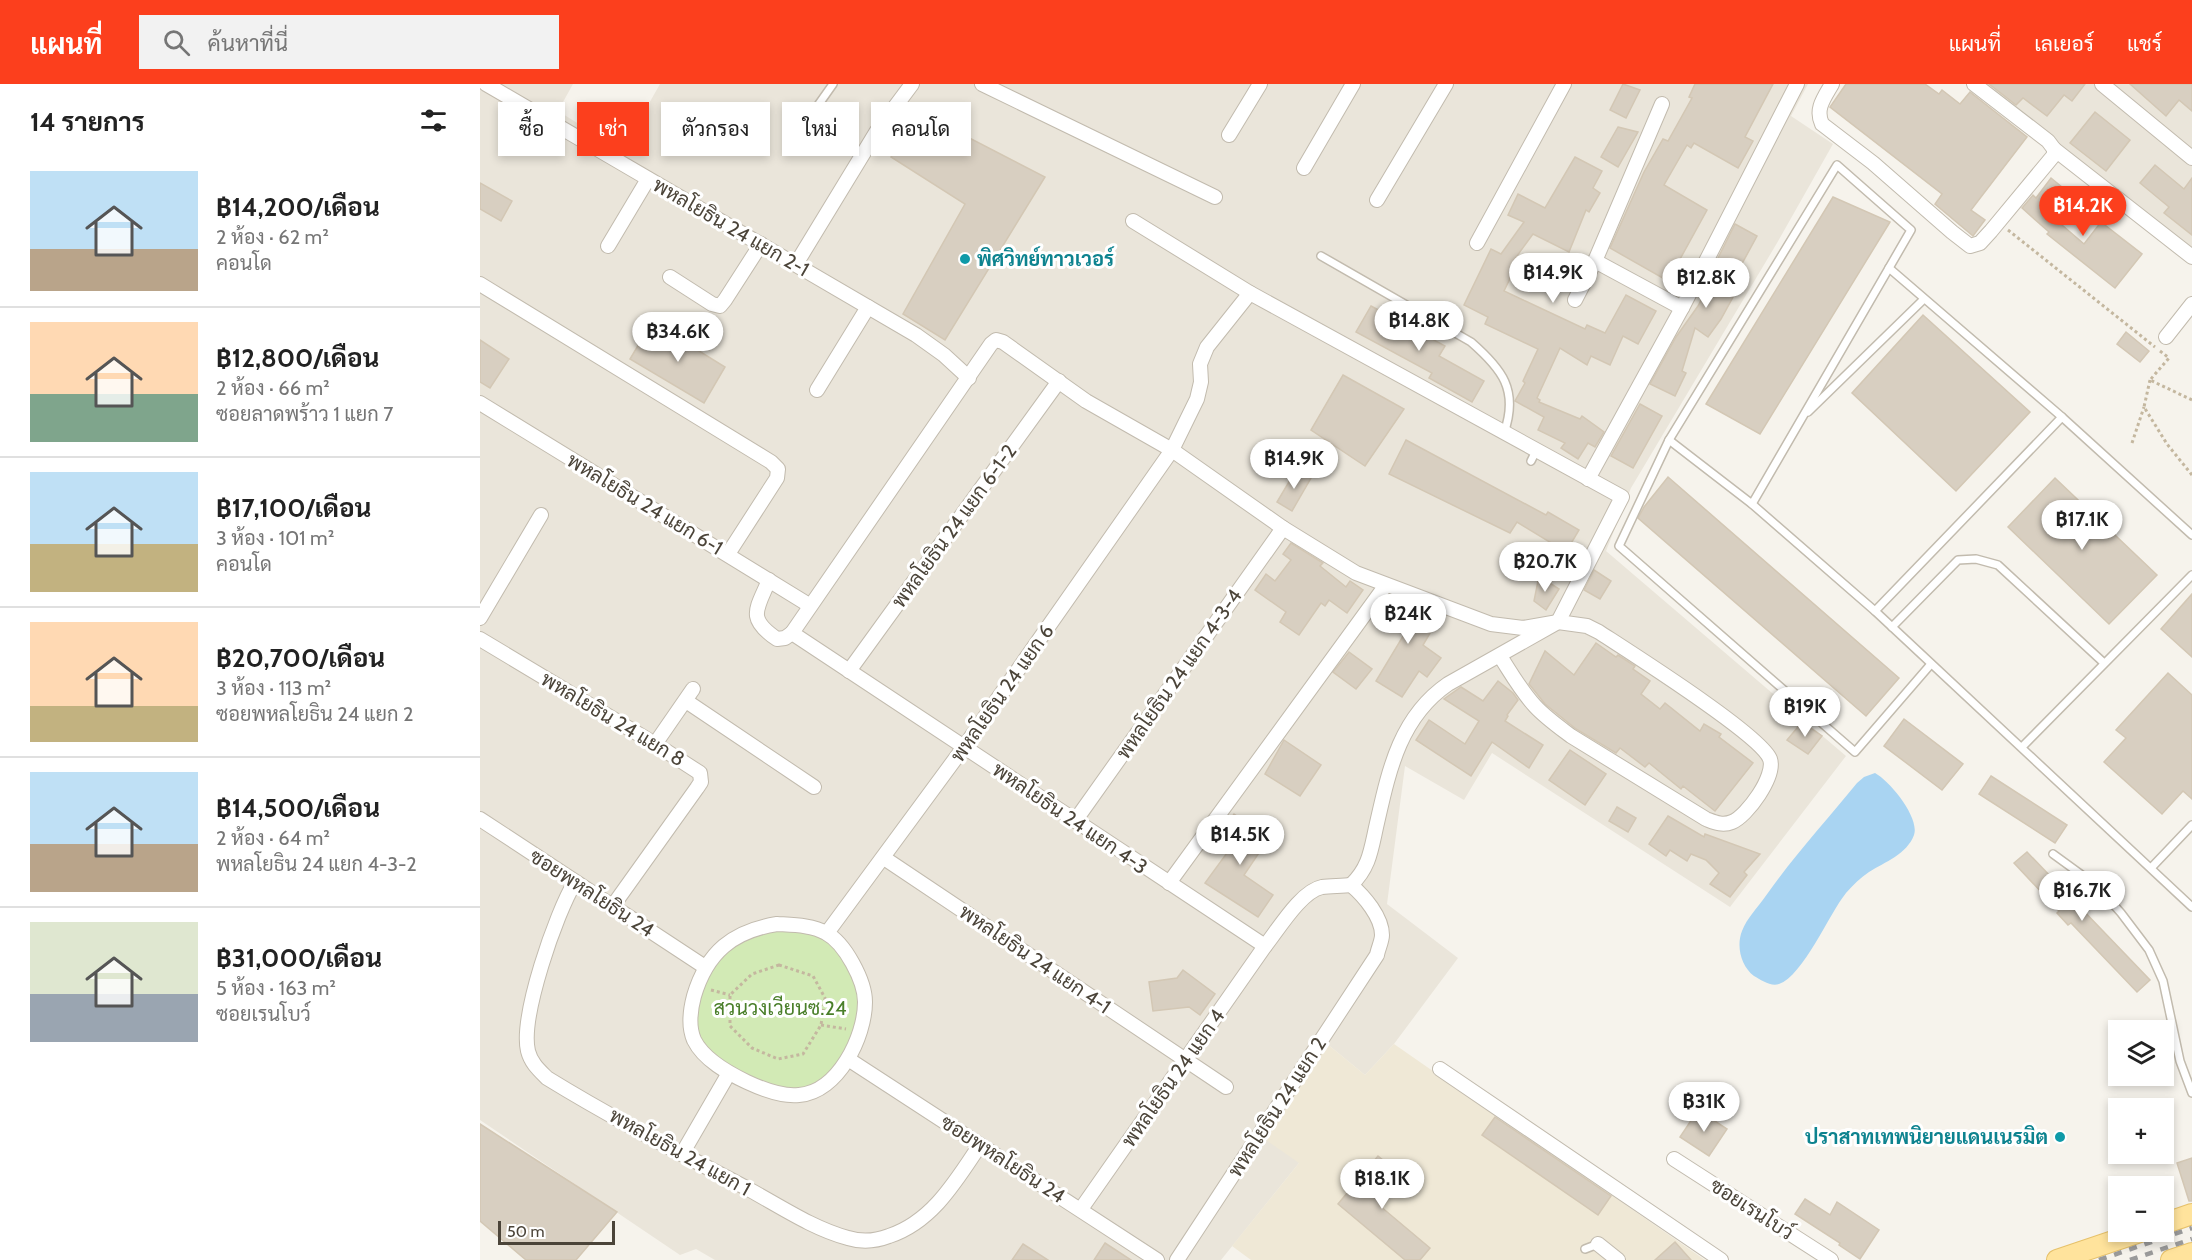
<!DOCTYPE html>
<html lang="th">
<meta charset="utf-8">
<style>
:root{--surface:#fff;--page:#f2f2f2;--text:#222;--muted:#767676;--line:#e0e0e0;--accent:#fc3f1d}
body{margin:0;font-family:Cabin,Sarabun,sans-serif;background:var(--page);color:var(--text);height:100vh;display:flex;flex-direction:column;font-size:22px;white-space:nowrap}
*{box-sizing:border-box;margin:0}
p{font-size:20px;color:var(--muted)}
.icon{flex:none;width:33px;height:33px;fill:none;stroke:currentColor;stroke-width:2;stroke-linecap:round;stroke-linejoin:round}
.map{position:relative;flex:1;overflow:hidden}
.details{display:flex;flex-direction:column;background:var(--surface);width:480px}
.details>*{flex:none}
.banner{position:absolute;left:18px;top:18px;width:570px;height:54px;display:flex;gap:12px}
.fabs{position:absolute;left:1628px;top:936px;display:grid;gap:12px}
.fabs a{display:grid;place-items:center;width:66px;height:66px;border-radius:0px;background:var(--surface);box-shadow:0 3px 9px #0003;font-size:30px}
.scale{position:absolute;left:18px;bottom:15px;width:117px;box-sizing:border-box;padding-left:6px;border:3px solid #4b4439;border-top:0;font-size:16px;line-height:21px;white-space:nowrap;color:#4b4439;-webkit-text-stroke:4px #fff;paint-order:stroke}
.price{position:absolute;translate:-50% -51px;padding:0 14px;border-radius:21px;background:#fff;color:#222;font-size:20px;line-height:39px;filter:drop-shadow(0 2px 3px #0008)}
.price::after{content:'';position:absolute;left:50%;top:36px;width:18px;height:14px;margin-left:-9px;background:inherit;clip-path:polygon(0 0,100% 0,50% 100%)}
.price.selected{background:var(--accent);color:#fff}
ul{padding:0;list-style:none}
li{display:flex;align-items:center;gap:18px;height:150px;padding:0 30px}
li+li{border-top:2px solid var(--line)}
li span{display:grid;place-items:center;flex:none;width:168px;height:120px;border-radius:0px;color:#555}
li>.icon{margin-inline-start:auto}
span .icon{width:72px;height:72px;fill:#fffc;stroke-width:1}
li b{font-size:26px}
h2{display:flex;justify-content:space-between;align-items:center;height:72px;padding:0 30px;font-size:26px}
.tag{padding:0 21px;border-radius:0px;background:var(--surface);box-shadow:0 3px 9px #0003;font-size:21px;line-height:54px}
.tag.selected{background:var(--accent);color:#fff}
header{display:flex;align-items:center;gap:36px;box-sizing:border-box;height:84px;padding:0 30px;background:var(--accent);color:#fff}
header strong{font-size:28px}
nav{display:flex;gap:33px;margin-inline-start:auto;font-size:21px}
.search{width:420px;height:54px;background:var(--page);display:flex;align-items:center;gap:15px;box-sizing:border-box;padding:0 21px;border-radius:0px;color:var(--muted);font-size:22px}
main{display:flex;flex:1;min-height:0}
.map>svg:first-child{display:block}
.residential{fill:#eae5da}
.education{fill:#efe8d6}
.green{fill:#d2eab5}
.water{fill:#a9d4f2}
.building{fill:#d8cfc1;stroke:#d3c7b4;stroke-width:1.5}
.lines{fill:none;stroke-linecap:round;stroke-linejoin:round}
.service-casing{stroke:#c2bbae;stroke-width:10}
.minor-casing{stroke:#c2bbae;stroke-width:16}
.primary-casing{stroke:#e6c16a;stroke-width:22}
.path{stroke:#c4b79f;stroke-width:3;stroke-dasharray:3 3;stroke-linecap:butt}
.service{stroke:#fff;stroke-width:7}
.minor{stroke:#fff;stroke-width:14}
.primary{stroke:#ffe39c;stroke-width:20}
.rail{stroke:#9a9a9a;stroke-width:4.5;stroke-dasharray:8 8;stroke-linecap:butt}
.culture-dot{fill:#0f9aa8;stroke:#fff;stroke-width:2}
.labels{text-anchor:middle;stroke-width:6;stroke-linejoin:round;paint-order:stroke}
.street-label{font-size:20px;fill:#4b4439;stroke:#fff}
.culture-label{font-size:20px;font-weight:bold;fill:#0d838f;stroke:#fff;text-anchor:start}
.park-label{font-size:20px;fill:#4a7f2a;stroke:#fff}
</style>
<header>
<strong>แผนที่</strong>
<div class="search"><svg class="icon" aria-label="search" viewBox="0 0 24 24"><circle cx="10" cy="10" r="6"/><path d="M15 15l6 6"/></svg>ค้นหาที่นี่</div>
<nav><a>แผนที่</a><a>เลเยอร์</a><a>แชร์</a></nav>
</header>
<main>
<section class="details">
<h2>14 รายการ<svg class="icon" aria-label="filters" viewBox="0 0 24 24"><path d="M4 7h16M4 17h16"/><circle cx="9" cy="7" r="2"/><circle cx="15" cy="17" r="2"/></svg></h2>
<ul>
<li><span style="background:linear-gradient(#bfe0f5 65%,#b9a48a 0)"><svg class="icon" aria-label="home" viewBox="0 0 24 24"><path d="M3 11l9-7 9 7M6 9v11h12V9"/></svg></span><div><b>฿14,200/เดือน</b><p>2 ห้อง · 62 m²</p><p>คอนโด</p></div></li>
<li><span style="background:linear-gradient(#ffd9b3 60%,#7fa58c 0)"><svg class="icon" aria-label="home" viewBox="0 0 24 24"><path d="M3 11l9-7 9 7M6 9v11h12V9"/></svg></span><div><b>฿12,800/เดือน</b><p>2 ห้อง · 66 m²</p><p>ซอยลาดพร้าว 1 แยก 7</p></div></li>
<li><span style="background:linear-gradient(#bfe0f5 60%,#c2b280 0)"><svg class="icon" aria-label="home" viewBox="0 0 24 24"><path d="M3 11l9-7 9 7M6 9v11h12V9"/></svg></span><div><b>฿17,100/เดือน</b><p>3 ห้อง · 101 m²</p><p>คอนโด</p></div></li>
<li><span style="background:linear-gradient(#ffd9b3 70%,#c2b280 0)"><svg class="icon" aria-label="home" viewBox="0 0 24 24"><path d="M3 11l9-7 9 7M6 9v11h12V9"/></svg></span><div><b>฿20,700/เดือน</b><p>3 ห้อง · 113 m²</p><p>ซอยพหลโยธิน 24 แยก 2</p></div></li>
<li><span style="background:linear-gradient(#bfe0f5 60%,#b9a48a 0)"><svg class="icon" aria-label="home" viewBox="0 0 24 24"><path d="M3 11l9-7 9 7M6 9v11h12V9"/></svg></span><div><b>฿14,500/เดือน</b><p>2 ห้อง · 64 m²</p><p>พหลโยธิน 24 แยก 4-3-2</p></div></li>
<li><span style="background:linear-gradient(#dfe7d0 60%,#9aa5b1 0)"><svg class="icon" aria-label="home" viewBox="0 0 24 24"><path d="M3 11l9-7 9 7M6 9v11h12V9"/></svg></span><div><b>฿31,000/เดือน</b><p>5 ห้อง · 163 m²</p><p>ซอยเรนโบว์</p></div></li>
</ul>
</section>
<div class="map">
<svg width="1712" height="1176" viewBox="0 0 1712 1176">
<rect width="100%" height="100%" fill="#f6f3ec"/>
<g class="residential">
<polygon points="0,0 93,0 78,27 142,67 180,0 1328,0 1311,32 1353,60 1297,159 1151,404 1126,467 1366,672 1250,823 1012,669 984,716 925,682 907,820 978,874 914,960 885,991 846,959 819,1079 741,1176 235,1176 216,1165 200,1171 0,1036"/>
<polygon points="1500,0 1712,0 1712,167"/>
</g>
<polygon class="education" points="846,959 885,991 914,960 1225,1176 771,1176 752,1162 819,1079 783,1054"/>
<polygon class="green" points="289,841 334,845 364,866 381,901 383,933 368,975 339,1005 307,1010 270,1000 222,967 210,932 221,891 245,862"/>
<path class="water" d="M1395 689C1410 697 1440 734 1434 751 1427 770 1405 778 1389 788 1380 794 1373 801 1366 809 1349 830 1323 892 1299 900 1291 903 1281 896 1274 892 1261 882 1256 862 1262 847 1267 834 1278 823 1285 813 1313 773 1346 737 1377 699L1384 693Z"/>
<g class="building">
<polygon points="1143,0 1160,6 1146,34 1130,26"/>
<polygon points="1215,0 1293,0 1265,53 1273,57 1258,84 1214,59 1211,64 1207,61 1184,101 1227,126 1188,197 1130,164 1164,88 1183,55 1188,57 1212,14 1209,13"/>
<polygon points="1366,0 1445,0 1459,10 1462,6 1480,20 1490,8 1547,53 1491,126 1505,136 1493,152 1455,120 1462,110 1350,23"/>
<polygon points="1509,0 1605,0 1592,17 1584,11 1567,32 1543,14 1536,21"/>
<polygon points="1650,0 1712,0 1712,27 1699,16 1686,32"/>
<polygon points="1615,28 1650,56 1626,87 1590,59"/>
<polygon points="441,29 565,93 465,256 423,230 485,120 411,73"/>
<polygon points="1138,43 1158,48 1138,83 1121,73"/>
<polygon points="1095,73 1122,87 1113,104 1120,109 1109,128 1106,126 1089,168 1053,150 1034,176 1038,178 1024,207 1105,245 1107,241 1125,249 1146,211 1176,227 1158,260 1143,252 1130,281 1111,272 1107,281 1080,264 1057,314 1060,316 1059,318 1100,335 1102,332 1124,348 1115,363 1108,359 1098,375 1081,364 1085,359 1058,346 1064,333 1035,317 1045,299 1043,297 1058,265 1005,240 1008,233 984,221 1011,165 1021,170 1044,138 1028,131 1038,110 1065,124"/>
<polygon points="1675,81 1704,105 1712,94 1712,151 1684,129 1689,123 1660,99"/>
<polygon points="1571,94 1593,112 1575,135 1604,160 1621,138 1662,170 1635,204 1567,150 1569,148 1542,124 1553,111 1556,114"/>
<polygon points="0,99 32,117 21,137 0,125"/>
<polygon points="1353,113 1410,138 1280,350 1226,320"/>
<polygon points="1255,140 1277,152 1251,200 1258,204 1241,235 1228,253 1215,244 1202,287 1206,289 1195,312 1170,300 1196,253 1218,222 1237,186 1233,184"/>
<polygon points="891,222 965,262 959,272 1004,297 992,318 949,294 952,289 876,248"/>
<polygon points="1443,231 1550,328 1476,407 1372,309"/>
<polygon points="172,238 245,283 224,319 150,275"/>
<polygon points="1646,248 1669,267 1660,278 1637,260"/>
<polygon points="0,256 29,275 10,304 0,298"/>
<polygon points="863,291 924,325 885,382 831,346"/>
<polygon points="1160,320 1182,332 1153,384 1131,372"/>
<polygon points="926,356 1066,431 1068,428 1099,446 1086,468 1037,438 1030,449 909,390"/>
<polygon points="816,386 831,394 812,427 797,418"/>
<polygon points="1188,393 1419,594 1386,632 1158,434 1164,423"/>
<polygon points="1575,394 1677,491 1629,540 1528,443"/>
<polygon points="811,459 843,479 840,482 866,503 870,497 883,506 867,529 849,516 845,522 841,519 819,551 800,538 806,528 775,506 786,490 795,497 811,476 803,470"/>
<polygon points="1114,486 1131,497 1120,515 1104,506"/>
<polygon points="1059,492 1079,505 1066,526 1054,517"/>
<polygon points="1712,510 1712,573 1681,545"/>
<polygon points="910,511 943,524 959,534 943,561 961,574 947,593 939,587 922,613 896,597 925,549 897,528"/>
<polygon points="1116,559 1136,573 1138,571 1155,582 1153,585 1170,597 1161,610 1180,625 1185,619 1220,647 1224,640 1241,650 1239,653 1273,679 1235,727 1203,702 1201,705 1169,679 1165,683 1140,664 1136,669 1096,645 1065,620 1049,600 1065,567 1094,591"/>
<polygon points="869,568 892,585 876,605 853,588"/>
<polygon points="1688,589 1712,611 1712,715 1703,707 1682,730 1624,678 1646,654 1636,646"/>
<polygon points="1018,597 1033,609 1038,616 1027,631 1028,632 1025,637 1063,661 1049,684 1012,658 991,692 936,656 949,636 985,660 999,637 964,615 981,603 1003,617"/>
<polygon points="1424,635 1483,680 1462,706 1404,662"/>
<polygon points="1322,638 1342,652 1328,670 1307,656"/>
<polygon points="804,656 841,681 820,712 785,690"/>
<polygon points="1090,666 1126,690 1105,721 1069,696"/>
<polygon points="1511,692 1587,741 1575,759 1499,710"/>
<polygon points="1137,723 1156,734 1148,748 1129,737"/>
<polygon points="754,730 789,754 764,791 793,811 778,833 725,799 747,769 733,760"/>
<polygon points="1188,732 1224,753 1225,750 1280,770 1264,788 1267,791 1250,813 1230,800 1239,789 1226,776 1211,770 1207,777 1190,766 1186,772 1169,760"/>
<polygon points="1547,768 1670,896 1657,908 1591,839 1588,841 1577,829 1579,827 1534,779"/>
<polygon points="703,886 735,910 720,931 709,923 673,927 669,898 697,894"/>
<polygon points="1218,1026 1247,1045 1229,1072 1200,1053"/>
<polygon points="1015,1033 1131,1112 1118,1131 1002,1051"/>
<polygon points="0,1040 137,1128 96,1176 46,1176 0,1137"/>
<polygon points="898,1072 924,1093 900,1122 950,1164 940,1176 925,1176 858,1120"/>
<polygon points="1712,1074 1712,1117 1709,1117 1697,1079"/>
<polygon points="1325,1115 1350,1131 1357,1118 1399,1146 1380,1175 1359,1161 1360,1159 1315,1130"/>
<polygon points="1195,1158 1211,1176 1175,1176"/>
<polygon points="625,1159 651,1176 614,1176"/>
<polygon points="543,1160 568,1176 532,1176"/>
</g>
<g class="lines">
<g class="service-casing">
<g id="service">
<polyline points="334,27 353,0"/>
<path d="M841 172 991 258C1022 285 1039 306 1024 349"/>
<polyline points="1328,328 1444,215"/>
<polyline points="1189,356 1272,420 1395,527 1712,823"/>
<polyline points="1051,377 1056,367"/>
<polyline points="1272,420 1409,184"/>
<polyline points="1395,527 1582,333 1712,451"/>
<polyline points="1412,543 1478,476 1496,475 1518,481 1624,579"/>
<polyline points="1451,580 1375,668 1139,462 1189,356 1357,81 1431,146 1409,184 1582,333"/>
<polyline points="1542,663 1712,491"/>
<polyline points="1573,770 1617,802 1641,829 1669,866 1683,897 1700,977 1712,1009"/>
<polyline points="1671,784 1712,741"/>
<polyline points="1105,1165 1118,1160"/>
</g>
</g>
<g class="minor-casing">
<g id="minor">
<polyline points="6,0 436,251 464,271 489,294"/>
<polyline points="502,0 735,113"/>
<path d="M1352 0C1344 14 1335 25 1342 40L1393 79 1472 148 1490 162 1500 159 1511 147 1574 71V65L1568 57 1494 0"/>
<polyline points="1622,0 1712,74"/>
<polyline points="749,51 780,0"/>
<polyline points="1574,65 1712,173"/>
<polyline points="824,84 873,0"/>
<polyline points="897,116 966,0"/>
<path d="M653 137 770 209 1142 413 1078 538 968 600C920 633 909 686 897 739 891 765 890 783 871 801"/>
<polyline points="997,159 1084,0"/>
<polyline points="128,162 168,95"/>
<polyline points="1115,177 1202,224"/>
<polyline points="316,180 397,47 432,0"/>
<polyline points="190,193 232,220 240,222 245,216 281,160"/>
<polyline points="0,200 291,378 298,385 297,394 248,470"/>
<polyline points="1095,216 1115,177 1182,20"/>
<polyline points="1686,253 1712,220"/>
<polyline points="337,306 388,223"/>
<polyline points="0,319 329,521"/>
<polyline points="1108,395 1202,224 1317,0"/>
<path d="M289 496C277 525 266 534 297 555L305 554 312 549"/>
<polyline points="0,534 61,431"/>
<polyline points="0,555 175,660 220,689 221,698 217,704 132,823"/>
<polyline points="369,587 579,297"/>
<polyline points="206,617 334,703"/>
<polyline points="175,660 213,605"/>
<polyline points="0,735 225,883"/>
<polyline points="595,737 803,444"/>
<polyline points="404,774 746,1003"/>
<path d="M95 798C76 829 40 933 48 967 51 979 59 986 67 994 132 1034 202 1070 270 1106 301 1123 334 1145 368 1154 381 1158 396 1157 409 1152 452 1138 476 1097 500 1061"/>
<polyline points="689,799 906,501"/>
<path d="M297 840C313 841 332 841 346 849 365 859 385 897 385 918 385 953 358 1008 319 1011 302 1013 282 1005 267 998 248 989 224 976 214 956 208 942 210 927 214 912 227 868 253 847 297 840Z"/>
<polyline points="347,849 484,663 692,366 717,315 721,298 720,280 727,263 770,209"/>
<path d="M785 862 312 549 511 260 516 256 523 258 606 317 692 366 803 444 876 489 1011 540 1043 544 1078 538 1107 542 1119 548C1148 567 1281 651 1290 675 1296 692 1267 732 1252 738 1242 742 1234 738 1226 735L1091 652C1079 643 1065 633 1055 622 1041 607 1031 589 1020 572"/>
<polyline points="368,975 677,1176"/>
<polyline points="960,985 1241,1176"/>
<polyline points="202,1070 249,989"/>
<polyline points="1194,1075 1351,1176"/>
<path d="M601 1125 785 862C798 846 821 807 842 803 851 802 862 802 871 801"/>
<polyline points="1118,1160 1138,1176"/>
<path d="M697 1176 897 871C898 865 902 857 902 851 902 833 884 812 871 801"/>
</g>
</g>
<g class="primary-casing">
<g id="primary">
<polyline points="1683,1140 1712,1130"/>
<polyline points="1577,1176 1660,1148"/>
<polyline points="1691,1176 1712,1169"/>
</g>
</g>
<g class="path">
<polyline points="1528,146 1675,263"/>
<polyline points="1680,267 1689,274 1670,296 1712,316"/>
<polyline points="1670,296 1664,323 1687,360 1712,391"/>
<polyline points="1652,359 1664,323"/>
<polygon points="299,881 333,892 345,914 341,941 323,970 298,975 272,964 250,942 250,911 272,890"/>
<polyline points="231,906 250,911"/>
<polyline points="341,941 366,945"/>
</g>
<use href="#service" class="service"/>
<use href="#minor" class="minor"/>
<use href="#primary" class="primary"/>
<g class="rail">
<polyline points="1619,1176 1712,1144"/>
<polyline points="1650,1176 1712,1155"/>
</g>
</g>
<g class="culture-dot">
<circle cx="485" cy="175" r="6"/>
<circle cx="1580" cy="1053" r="6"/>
</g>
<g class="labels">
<g class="street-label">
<text transform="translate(251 143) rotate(30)" y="7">พหลโยธิน 24 แยก 2-1</text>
<text transform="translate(165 420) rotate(31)" y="7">พหลโยธิน 24 แยก 6-1</text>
<text transform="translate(474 442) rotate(-54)" y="7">พหลโยธิน 24 แยก 6-1-2</text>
<text transform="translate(699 590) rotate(-55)" y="7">พหลโยธิน 24 แยก 4-3-4</text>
<text transform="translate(522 609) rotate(-55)" y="7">พหลโยธิน 24 แยก 6</text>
<text transform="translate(133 635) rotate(31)" y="7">พหลโยธิน 24 แยก 8</text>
<text transform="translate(590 734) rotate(34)" y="7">พหลโยธิน 24 แยก 4-3</text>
<text transform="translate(112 809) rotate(33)" y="7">ซอยพหลโยธิน 24</text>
<text transform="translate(555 875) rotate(34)" y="7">พหลโยธิน 24 แยก 4-1</text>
<text transform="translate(693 994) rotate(-55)" y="7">พหลโยธิน 24 แยก 4</text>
<text transform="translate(797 1023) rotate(-57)" y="7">พหลโยธิน 24 แยก 2</text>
<text transform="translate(200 1068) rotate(29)" y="7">พหลโยธิน 24 แยก 1</text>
<text transform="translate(523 1075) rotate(33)" y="7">ซอยพหลโยธิน 24</text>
<text transform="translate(1272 1125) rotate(33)" y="7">ซอยเรนโบว์</text>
</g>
<g class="culture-label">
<text x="497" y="182">พิศวิทย์ทาวเวอร์</text>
<text x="1568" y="1060" text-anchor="end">ปราสาทเทพนิยายแดนเนรมิต</text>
</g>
<g class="park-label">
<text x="300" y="931">สวนวงเวียนซ.24</text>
</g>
</g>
</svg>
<div class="fabs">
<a><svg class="icon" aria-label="layers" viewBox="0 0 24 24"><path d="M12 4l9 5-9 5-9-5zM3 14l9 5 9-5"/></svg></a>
<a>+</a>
<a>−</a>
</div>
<div class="scale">50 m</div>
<b class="price selected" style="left:1603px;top:153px">฿14.2K</b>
<b class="price" style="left:1073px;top:220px">฿14.9K</b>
<b class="price" style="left:1226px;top:225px">฿12.8K</b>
<b class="price" style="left:939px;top:268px">฿14.8K</b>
<b class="price" style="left:198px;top:279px">฿34.6K</b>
<b class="price" style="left:814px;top:406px">฿14.9K</b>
<b class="price" style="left:1602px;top:467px">฿17.1K</b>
<b class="price" style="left:1065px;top:509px">฿20.7K</b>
<b class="price" style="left:928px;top:561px">฿24K</b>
<b class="price" style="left:1325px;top:654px">฿19K</b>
<b class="price" style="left:760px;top:782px">฿14.5K</b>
<b class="price" style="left:1602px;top:838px">฿16.7K</b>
<b class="price" style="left:1224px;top:1049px">฿31K</b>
<b class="price" style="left:902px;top:1126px">฿18.1K</b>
<div class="banner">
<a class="tag">ซื้อ</a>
<a class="tag selected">เช่า</a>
<a class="tag">ตัวกรอง</a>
<a class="tag">ใหม่</a>
<a class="tag">คอนโด</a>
</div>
</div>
</main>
